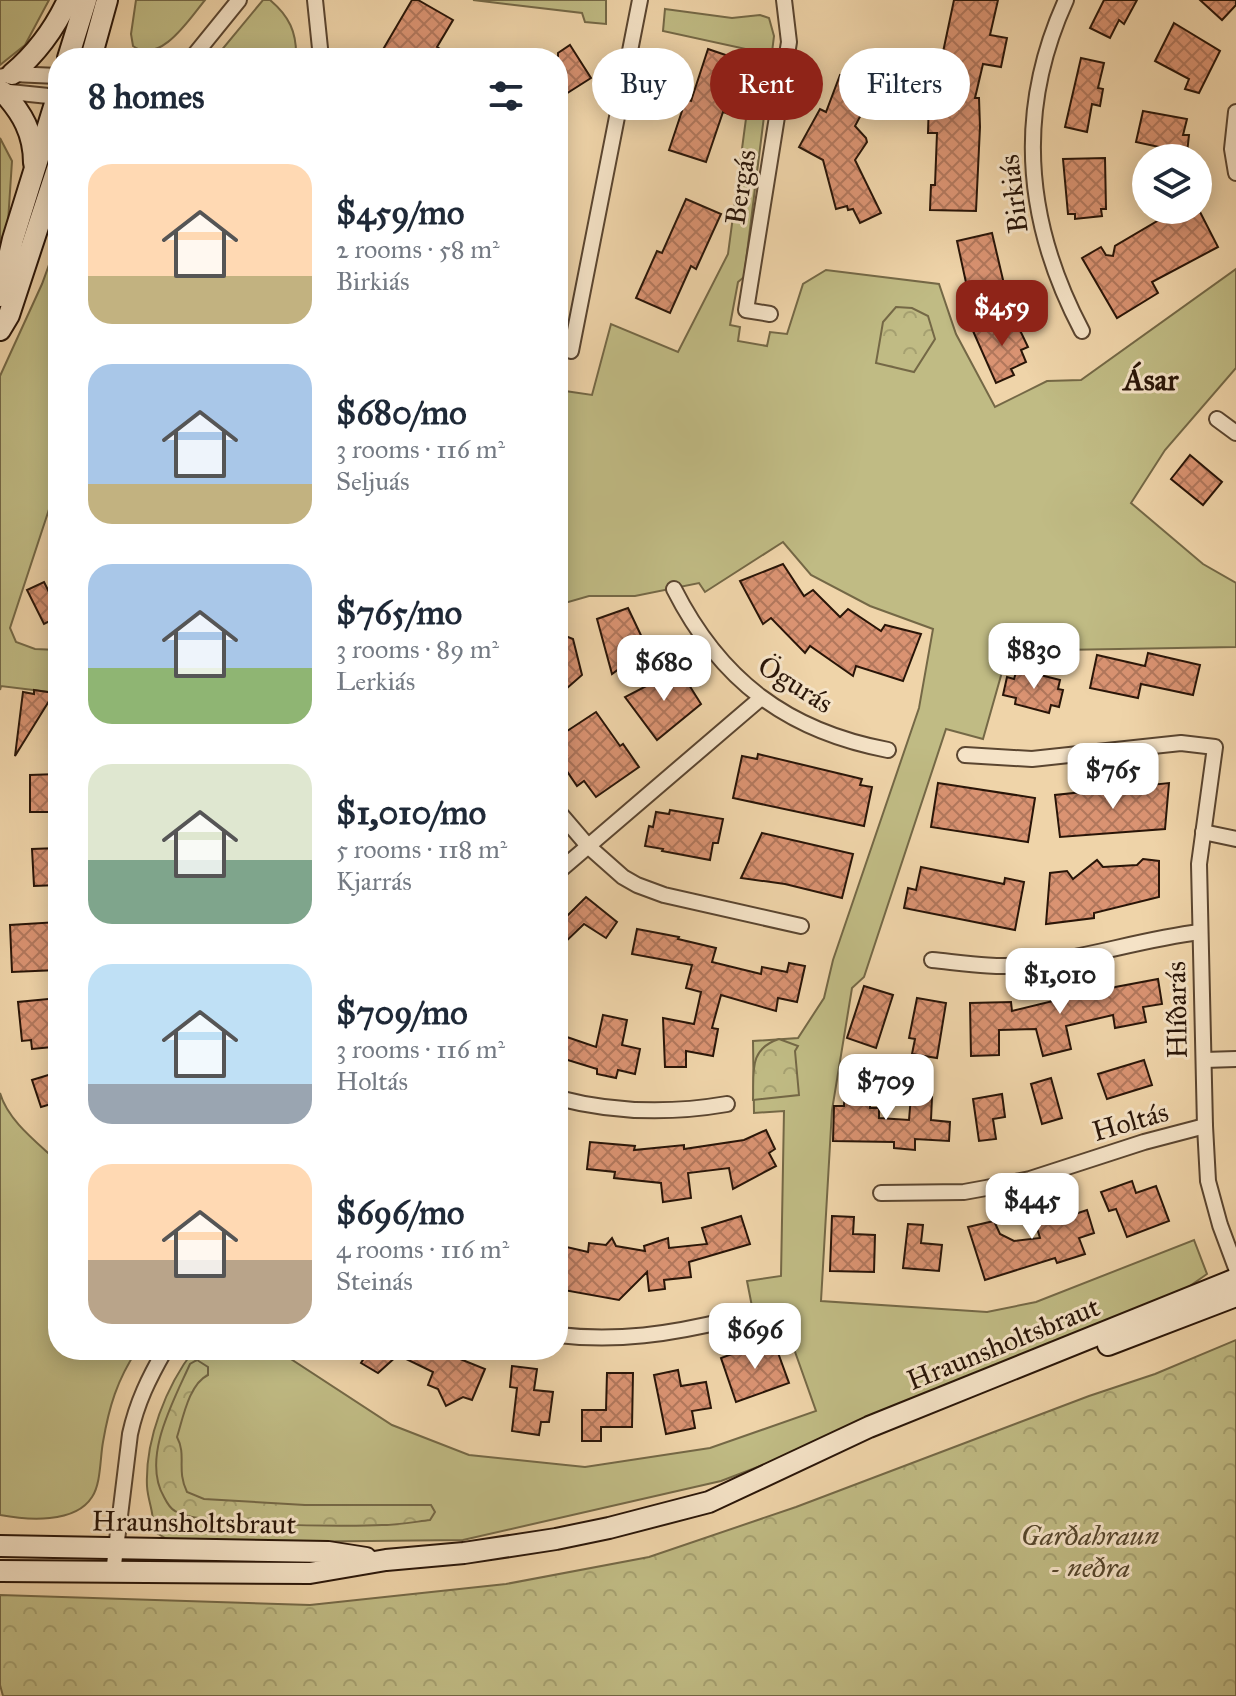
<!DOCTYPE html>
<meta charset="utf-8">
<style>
:root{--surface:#fff;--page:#f2f2f3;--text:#1f2937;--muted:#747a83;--accent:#8f2418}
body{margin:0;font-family:"IM FELL Great Primer",serif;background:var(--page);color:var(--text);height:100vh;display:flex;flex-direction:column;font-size:30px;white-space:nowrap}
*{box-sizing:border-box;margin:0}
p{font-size:26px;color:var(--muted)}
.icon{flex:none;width:44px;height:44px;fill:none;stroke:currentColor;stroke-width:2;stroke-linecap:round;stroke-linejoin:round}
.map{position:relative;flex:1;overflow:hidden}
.panel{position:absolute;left:48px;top:48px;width:520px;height:1312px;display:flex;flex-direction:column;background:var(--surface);border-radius:32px;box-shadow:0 4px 20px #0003}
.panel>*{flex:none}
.top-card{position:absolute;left:592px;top:48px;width:524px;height:72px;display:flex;gap:16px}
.controls{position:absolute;left:1132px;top:144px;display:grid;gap:16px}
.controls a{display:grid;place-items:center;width:80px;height:80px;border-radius:50%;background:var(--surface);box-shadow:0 4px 20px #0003;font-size:40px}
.price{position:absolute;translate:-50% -68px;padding:0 18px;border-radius:16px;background:#fff;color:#222;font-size:26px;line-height:52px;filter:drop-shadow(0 2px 4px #0008)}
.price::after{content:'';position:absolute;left:50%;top:48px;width:24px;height:18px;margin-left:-12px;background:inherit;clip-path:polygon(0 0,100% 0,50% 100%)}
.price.on{background:var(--accent);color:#fff}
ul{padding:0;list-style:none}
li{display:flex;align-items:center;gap:24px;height:200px;padding:0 40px}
li span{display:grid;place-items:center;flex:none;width:224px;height:160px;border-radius:24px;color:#555}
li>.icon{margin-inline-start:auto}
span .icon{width:96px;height:96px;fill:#fffc;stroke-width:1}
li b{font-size:34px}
h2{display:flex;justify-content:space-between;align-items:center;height:96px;padding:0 40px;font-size:34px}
.chip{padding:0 28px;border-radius:36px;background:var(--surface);box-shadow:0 4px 20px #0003;font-size:28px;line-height:72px}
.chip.on{background:var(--accent);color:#fff}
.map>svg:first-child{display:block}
.grass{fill:#c0bb84;stroke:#746846;stroke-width:2}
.forest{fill:url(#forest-crowns);stroke:#746846;stroke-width:2}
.building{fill:url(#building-cross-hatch);stroke:#291508;stroke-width:2}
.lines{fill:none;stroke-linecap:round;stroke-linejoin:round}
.street-casing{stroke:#5a4530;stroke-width:18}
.secondary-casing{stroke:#291508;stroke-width:24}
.street{stroke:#f5e3c7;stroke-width:14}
.secondary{stroke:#f5e3c7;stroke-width:20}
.labels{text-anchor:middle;stroke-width:6;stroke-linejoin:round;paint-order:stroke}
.street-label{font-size:28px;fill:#291508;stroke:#f5e3c7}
.park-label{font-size:28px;font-style:italic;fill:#56472d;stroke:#f5e3c7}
.neighbourhood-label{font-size:30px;font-weight:bold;fill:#291508;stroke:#f5e3c7}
</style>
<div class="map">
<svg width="1236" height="1696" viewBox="0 0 1236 1696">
<defs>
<pattern id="forest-crowns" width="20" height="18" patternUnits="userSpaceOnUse" patternTransform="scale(2)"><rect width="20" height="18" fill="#c0bb84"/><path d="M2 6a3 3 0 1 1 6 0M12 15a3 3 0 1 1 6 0" fill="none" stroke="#a5a070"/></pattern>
<pattern id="building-cross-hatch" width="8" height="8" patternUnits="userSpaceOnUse" patternTransform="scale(2)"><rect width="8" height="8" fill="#da9372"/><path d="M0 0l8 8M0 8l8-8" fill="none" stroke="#b1775c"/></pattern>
</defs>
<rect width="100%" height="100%" fill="#efd4a9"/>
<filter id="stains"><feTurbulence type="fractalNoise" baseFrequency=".0025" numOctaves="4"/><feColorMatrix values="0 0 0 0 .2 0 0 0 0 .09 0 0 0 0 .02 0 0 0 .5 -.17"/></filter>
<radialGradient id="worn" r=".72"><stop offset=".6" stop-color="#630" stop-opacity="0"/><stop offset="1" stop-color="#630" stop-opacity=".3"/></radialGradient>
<g class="grass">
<polygon points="0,0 49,0 25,45 0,65"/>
<path d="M136 0H205C190 18 160 66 133 46L131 34Z"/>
<path d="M263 0H270C289 16 297 32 296 58H215Z"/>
<polygon points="473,0 606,0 606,24 585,22 582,13"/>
<path d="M665 9 732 18 760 15 769 18 774 36 744 277 738 282 730 325 740 327 738 341 767 346 770 332 787 334 803 284 826 270 939 284 956 334 995 407 1047 381 1081 380 1236 269V368L1165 450 1131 503 1203 564 1236 583V647L1008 651 983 739 946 729 864 977 852 988 832 1110 821 1301 987 1312 1036 1302 1194 1240 1207 1274 1184 1290 850 1432 721 1481 463 1540 173 1543 152 1530C155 1512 148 1503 147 1486 145 1440 166 1386 194 1350H277L392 1425 469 1455 585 1467 710 1448 816 1411 788 1332 758 1337 747 1281 781 1276 784 1111 754 1113 753 1041 798 1038 824 998 833 960 919 708 933 629 870 606 811 575 783 542 705 592 699 583 635 596H589L558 605V390L592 395 611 324 678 352 728 254 755 51 663 31Z"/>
<polygon points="0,138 12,161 8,222 0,253"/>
<polygon points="58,240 58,482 10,628 16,642 35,649 58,650 58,693 1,686 0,690 0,376 42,284"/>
<path d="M0 1093C8 1121 38 1143 58 1162V1350H137C117 1380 109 1407 103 1442 100 1458 101 1484 92 1497 75 1524 27 1520 0 1515Z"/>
</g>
<g class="forest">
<polygon points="896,307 912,308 928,316 935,339 914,372 876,363 883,322"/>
<path d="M779 1039 798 1046 795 1051 799 1095 753 1100C754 1073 748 1049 779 1039Z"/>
<polygon points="1236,1340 1236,1696 3,1696 0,1685 0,1595 310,1605 506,1584 649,1557 796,1507 1089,1396 1155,1374"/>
<path d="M197 1360 208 1367V1375C189 1384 183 1418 177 1437 187 1456 176 1469 187 1492L204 1499 305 1505H431L435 1512 430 1520C414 1522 398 1525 382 1525 351 1527 195 1526 175 1511 171 1509 166 1501 164 1497 141 1458 174 1400 190 1364Z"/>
</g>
<g class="building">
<polygon points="412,0 418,0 453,20 437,47 455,58 378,58"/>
<polygon points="954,0 998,0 990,35 1007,38 1001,67 983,64 975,98 979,98 980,127 976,211 930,210 931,185 935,185 937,133 928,133 929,101 949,102 948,73 939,71"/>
<polygon points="1104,0 1137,0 1124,24 1119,20 1110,38 1090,28"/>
<polygon points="1200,0 1236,0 1236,5 1222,20"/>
<polygon points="1174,23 1220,51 1199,93 1185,89 1189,79 1155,61"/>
<polygon points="570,45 591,78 558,99 558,53"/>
<polygon points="708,49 746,62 729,114 723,112 706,162 669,150 686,99 691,101"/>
<polygon points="1081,58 1104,63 1098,88 1103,89 1100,106 1092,104 1087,132 1065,127"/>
<polygon points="864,63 883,74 855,126 866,138 867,142 855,160 881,213 860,223 853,209 848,210 847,206 836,209 823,160 799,147 820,109 826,112 840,75 850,79 852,74 857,76"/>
<polygon points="1143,111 1187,119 1183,135 1189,135 1187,153 1136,142"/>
<polygon points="1105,158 1106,209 1101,209 1102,216 1075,219 1075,214 1068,214 1063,159"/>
<polygon points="686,199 721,214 696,269 691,266 670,313 636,298 657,251 662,253"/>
<polygon points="1176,210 1199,210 1218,247 1152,282 1158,293 1117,318 1082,258 1101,247 1106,255 1113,256 1115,246"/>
<polygon points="992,233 1004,284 985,289 987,297 970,301 957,241"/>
<polygon points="1007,316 1013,328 1018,326 1028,347 1021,350 1026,362 1011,369 1014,375 996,383 973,331"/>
<polygon points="1190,455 1222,482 1203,505 1171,479"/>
<polygon points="783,564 804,596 813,590 840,617 848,609 881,631 885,625 921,634 903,681 856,666 853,676 810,646 805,653 771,618 763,624 740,581"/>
<polygon points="44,582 51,596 58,592 58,617 44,624 27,590"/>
<polygon points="628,608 647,648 612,674 597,619"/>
<polygon points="558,633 573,639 582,675 558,696"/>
<polygon points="1148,653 1200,665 1193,695 1141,684 1138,698 1090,688 1097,655 1145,666"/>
<polygon points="679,669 701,704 657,740 625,697"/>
<polygon points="1017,669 1060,680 1058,689 1063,690 1059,707 1051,705 1049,713 1015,704 1016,698 1003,695 1007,677 1014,679"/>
<polygon points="34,690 54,693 15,756 23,692 34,694"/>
<polygon points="596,712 620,746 623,744 639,767 596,797 584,781 577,786 560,761 567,755 558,742 558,737"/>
<polygon points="758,754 862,779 860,785 872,787 864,826 733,798 742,756 757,759"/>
<polygon points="58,774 58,812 30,812 30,775"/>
<polygon points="938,783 1035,798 1028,842 931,827"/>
<polygon points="1169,783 1165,829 1060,837 1055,795"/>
<polygon points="670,810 723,819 718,843 713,843 710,860 662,851 663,849 645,846 649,826 653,827 656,812 669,814"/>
<polygon points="762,833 853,854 842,898 785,884 741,878"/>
<polygon points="58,848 58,885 34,886 32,849"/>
<polygon points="1143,859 1159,861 1159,897 1094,913 1094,918 1046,924 1050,873 1067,871 1073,879 1097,860 1103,867 1137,865"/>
<polygon points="921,867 1004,884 1005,878 1024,882 1015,930 904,908 908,888 916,890"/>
<polygon points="586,897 617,922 606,938 584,924 558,949 558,925"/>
<polygon points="58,922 58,970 12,972 10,925"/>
<polygon points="637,929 679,937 678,939 716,948 712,962 761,974 762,967 787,972 789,963 805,966 797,1002 778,998 776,1011 721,995 712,1028 718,1029 713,1056 686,1051 686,1067 665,1067 663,1018 694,1024 701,992 686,988 692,965 632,954"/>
<polygon points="1158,979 1162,1004 1143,1007 1146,1022 1115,1028 1113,1015 1066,1026 1071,1049 1043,1056 1036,1029 999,1030 999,1055 971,1056 970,1003 1011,1002 1012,1011 1094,991"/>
<polygon points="864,986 893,995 876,1048 847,1038"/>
<polygon points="58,998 58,1034 50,1035 52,1047 32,1049 31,1040 22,1041 18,1002"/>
<polygon points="917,998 946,1003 937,1058 912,1054 915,1039 909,1038"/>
<polygon points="603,1015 627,1020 622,1045 640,1049 635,1074 618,1070 616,1078 597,1074 597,1069 558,1057 558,1034 596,1047"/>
<polygon points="1144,1060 1152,1085 1107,1099 1098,1074"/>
<polygon points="58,1072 58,1102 41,1107 32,1080"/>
<polygon points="1051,1078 1062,1118 1042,1124 1031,1084"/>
<polygon points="845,1087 870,1088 870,1108 879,1108 879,1118 909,1120 911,1096 932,1097 931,1120 950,1122 949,1141 915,1139 915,1150 894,1148 894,1142 833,1141 834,1106 844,1106"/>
<polygon points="1002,1094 1005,1117 993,1119 996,1139 979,1141 973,1099"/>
<polygon points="766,1130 775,1149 769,1153 776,1166 733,1189 729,1168 688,1173 691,1198 663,1202 661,1183 614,1178 615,1172 587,1169 590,1142 635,1146 634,1150 684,1145 684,1149 744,1140"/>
<polygon points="1132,1181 1136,1193 1156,1186 1169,1221 1127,1237 1116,1209 1109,1211 1101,1192"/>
<polygon points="1055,1201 1057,1209 1068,1205 1072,1215 1087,1210 1094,1233 1079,1238 1085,1254 1057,1263 1055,1258 985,1280 968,1227 994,1221 1000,1234 1014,1241 1040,1238 1031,1209"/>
<polygon points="741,1216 750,1244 689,1262 691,1277 664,1280 665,1289 649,1291 647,1272 619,1300 558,1289 558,1245 588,1252 589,1243 606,1245 612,1238 616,1246 645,1251 644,1246 668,1238 669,1248 707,1244 702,1228"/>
<polygon points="832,1216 854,1217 853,1234 875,1235 874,1272 830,1271"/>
<polygon points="908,1224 923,1225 921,1243 942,1245 939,1271 903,1268"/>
<polygon points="773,1339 789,1383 736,1402 721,1358"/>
<polygon points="369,1350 458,1350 455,1357 485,1369 472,1400 463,1397 446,1406 438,1389 428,1385 433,1372 398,1355 378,1373 361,1363"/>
<polygon points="512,1366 537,1369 534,1390 553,1392 549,1422 541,1422 539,1435 512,1431 517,1388 510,1387"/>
<polygon points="678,1370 681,1386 706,1382 711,1408 692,1411 695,1428 666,1434 654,1375"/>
<polygon points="607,1373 633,1373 632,1427 601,1427 601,1441 582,1441 582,1410 606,1410"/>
</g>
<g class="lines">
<g class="street-casing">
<g id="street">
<polyline points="315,0 321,58"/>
<path d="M1066 0C1015 112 1025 223 1082 331"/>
<polyline points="192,58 239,0"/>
<polyline points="0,77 12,74 58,76"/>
<polyline points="0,91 58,97"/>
<polyline points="1236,112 1232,149 1236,173"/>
<polyline points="770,314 746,310 789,42 784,0"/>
<polyline points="571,351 640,0"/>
<polyline points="1217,419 1236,433"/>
<path d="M674 589C720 680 787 731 888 750"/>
<polyline points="965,755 1032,759 1181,743 1215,747 1199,864 1205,1126 1208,1181 1220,1225 1236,1268"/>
<polyline points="558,811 588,846 623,877 637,885 664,895 801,926"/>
<polyline points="1203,832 1236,839"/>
<polyline points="558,872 761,698"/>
<path d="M932 960C963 963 994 968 1025 965 1084 959 1141 939 1200 932"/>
<polyline points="1204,1060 1236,1059"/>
<path d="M558 1098C615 1113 669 1114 727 1104"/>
<polyline points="881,1193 964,1192 986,1188 1030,1179 1144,1142 1205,1126"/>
<path d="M558 1335C617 1342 671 1334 728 1320"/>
<path d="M113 1573 130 1434C137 1402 149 1378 165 1350"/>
</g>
</g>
<g class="secondary-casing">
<g id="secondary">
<polyline points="68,58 86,0"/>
<polyline points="91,58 107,0"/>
<path d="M12 74C37 53 54 30 68 0"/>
<path d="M3 92C22 113 34 133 34 163"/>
<polyline points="0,296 13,239 58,94"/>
<polyline points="0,330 9,315 58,166"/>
<polyline points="1108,1345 1236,1296"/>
<polyline points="0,1546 328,1552 366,1558"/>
<polyline points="0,1571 310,1573 386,1560 464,1553 556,1539 609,1528 709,1502 869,1427 1236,1279"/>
</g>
</g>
<use href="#street" class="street"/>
<use href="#secondary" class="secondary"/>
</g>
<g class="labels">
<g class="street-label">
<text transform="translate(740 187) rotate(-81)" y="10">Bergás</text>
<text transform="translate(1013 194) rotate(-97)" y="10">Birkiás</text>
<text transform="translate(796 684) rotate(32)" y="10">Ögurás</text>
<text transform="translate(1176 1010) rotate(-91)" y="10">Hlíðarás</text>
<text transform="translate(1130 1121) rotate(-16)" y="10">Holtás</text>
<text transform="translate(1003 1343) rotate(-22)" y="10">Hraunsholtsbraut</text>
<text transform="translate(194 1522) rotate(1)" y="10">Hraunsholtsbraut</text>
</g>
<g class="park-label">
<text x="1090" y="1545">Garðahraun<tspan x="1090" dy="32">- neðra</tspan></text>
</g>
<g class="neighbourhood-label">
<text x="1151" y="390">Ásar</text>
</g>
</g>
<rect width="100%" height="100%" filter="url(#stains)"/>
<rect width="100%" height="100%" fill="url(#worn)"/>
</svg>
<div class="controls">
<a><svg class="icon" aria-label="layers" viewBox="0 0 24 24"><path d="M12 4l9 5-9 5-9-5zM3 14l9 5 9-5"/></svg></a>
</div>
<b class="price on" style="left:1002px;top:348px">$459</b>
<b class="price" style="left:1034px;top:691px">$830</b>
<b class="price" style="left:664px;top:703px">$680</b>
<b class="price" style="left:1113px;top:811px">$765</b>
<b class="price" style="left:1060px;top:1016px">$1,010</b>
<b class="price" style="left:886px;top:1122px">$709</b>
<b class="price" style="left:1032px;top:1241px">$445</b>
<b class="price" style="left:755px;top:1371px">$696</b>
<div class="top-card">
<a class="chip">Buy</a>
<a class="chip on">Rent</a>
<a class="chip">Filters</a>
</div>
<section class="panel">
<h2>8 homes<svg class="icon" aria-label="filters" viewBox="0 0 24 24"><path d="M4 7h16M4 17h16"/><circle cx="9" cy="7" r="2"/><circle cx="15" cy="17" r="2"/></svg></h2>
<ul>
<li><span style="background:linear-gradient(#ffd9b3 70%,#c2b280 0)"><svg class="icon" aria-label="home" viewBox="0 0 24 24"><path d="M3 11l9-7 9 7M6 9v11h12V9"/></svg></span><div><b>$459/mo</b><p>2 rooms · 58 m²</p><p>Birkiás</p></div></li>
<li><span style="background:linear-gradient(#a9c7e8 75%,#c2b280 0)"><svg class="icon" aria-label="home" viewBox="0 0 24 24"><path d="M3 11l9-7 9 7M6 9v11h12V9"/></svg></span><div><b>$680/mo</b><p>3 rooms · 116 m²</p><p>Seljuás</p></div></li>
<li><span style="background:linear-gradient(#a9c7e8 65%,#8fb573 0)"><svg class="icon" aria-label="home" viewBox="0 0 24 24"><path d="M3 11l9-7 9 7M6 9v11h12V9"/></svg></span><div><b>$765/mo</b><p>3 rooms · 89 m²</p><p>Lerkiás</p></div></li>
<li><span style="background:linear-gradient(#dfe7d0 60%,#7fa58c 0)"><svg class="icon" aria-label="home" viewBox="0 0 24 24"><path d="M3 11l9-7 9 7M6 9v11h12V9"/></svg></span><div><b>$1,010/mo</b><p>5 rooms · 118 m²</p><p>Kjarrás</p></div></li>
<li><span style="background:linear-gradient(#bfe0f5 75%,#9aa5b1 0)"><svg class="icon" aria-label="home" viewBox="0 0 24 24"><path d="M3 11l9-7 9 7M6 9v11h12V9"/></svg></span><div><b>$709/mo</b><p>3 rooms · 116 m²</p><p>Holtás</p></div></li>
<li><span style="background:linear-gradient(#ffd9b3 60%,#b9a48a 0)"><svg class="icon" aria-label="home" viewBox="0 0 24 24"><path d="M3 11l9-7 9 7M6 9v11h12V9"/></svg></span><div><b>$696/mo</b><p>4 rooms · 116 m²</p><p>Steinás</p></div></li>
</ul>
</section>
</div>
